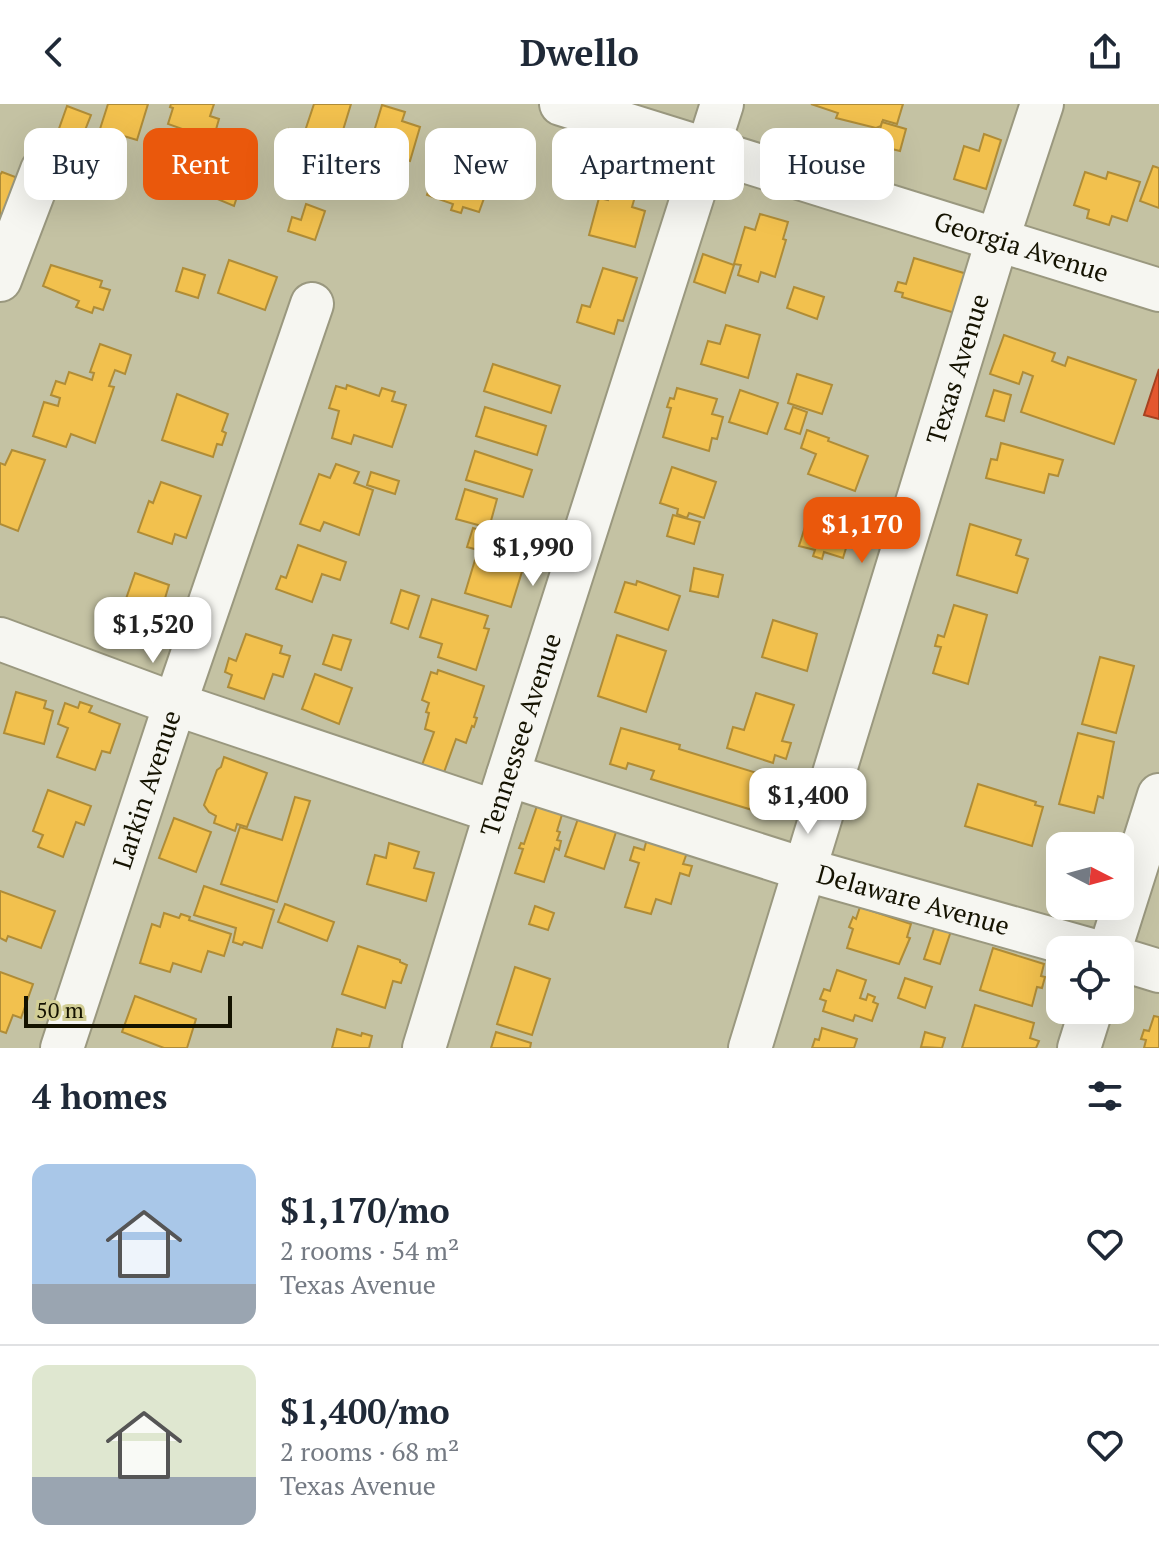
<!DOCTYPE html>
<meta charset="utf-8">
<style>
:root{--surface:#fff;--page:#f2f2f3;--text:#1f2937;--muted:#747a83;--line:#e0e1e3;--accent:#ea580c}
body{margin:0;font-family:"PT Serif",serif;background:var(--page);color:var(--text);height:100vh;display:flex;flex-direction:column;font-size:30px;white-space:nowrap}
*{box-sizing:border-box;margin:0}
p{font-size:26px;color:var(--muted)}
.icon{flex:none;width:44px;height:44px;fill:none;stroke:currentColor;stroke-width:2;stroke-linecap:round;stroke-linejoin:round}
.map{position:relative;height:944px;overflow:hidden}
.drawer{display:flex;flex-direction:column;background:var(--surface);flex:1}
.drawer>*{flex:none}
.top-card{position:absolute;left:24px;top:24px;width:1112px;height:72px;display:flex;gap:16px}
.needle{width:52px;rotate:96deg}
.fabs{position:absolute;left:1046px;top:728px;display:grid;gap:16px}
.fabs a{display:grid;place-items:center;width:88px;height:88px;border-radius:16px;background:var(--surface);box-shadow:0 8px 32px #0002;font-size:40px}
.scale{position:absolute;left:24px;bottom:20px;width:208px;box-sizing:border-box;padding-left:8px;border:4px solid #141200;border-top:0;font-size:22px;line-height:28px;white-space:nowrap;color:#141200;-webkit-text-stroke:6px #d2ce95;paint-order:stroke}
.price{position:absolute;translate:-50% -68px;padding:0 18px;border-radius:16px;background:#fff;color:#222;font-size:26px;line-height:52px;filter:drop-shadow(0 2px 4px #0008)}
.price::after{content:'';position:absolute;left:50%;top:48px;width:24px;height:18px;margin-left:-12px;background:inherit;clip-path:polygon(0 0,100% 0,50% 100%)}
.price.selected{background:var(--accent);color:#fff}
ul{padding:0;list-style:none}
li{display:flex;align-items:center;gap:24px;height:200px;padding:0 32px}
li+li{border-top:2px solid var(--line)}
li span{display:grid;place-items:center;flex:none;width:224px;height:160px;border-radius:16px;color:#555}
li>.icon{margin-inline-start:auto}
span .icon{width:96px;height:96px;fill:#fffc;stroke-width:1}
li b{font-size:34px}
h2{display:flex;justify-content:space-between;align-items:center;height:96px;padding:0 32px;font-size:34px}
.tag{padding:0 28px;border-radius:16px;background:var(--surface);box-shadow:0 8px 32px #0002;font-size:28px;line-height:72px}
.tag.selected{background:var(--accent);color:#fff}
header{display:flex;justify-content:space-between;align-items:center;height:104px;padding:0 32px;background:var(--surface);font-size:36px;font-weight:700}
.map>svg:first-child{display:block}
.homes{fill:#f2c14e;stroke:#af8c37;stroke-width:2}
.shops{fill:#e4572e;stroke:#a64220;stroke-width:2}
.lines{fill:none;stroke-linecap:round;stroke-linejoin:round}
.minor-casing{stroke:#9a987f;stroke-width:46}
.minor{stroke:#f6f6f1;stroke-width:42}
.labels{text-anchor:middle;stroke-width:8;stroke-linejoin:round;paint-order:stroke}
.street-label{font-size:26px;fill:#141200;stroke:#d2ce95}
</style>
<header><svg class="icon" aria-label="back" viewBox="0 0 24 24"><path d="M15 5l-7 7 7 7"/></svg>Dwello<svg class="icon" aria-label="share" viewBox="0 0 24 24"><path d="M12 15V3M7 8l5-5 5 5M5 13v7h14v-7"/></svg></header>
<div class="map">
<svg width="1159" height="944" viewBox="0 0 1159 944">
<rect width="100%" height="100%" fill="#c4c2a3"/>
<g class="homes">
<polygon points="108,0 148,0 137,36 100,25"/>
<polygon points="171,0 214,0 210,12 219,15 213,36 168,20 173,4 170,3"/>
<polygon points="314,0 351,0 329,72 295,61 298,49 283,45 289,25 304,30"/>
<polygon points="811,0 903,0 897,20 883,16 881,22 876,24 836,14 838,9"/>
<polygon points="382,1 405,8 402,17 420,23 410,57 369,44"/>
<polygon points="67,2 91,11 80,39 124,55 116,78 49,53"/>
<polygon points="882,18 906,25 900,47 876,41"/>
<polygon points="465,27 484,33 469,80 487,86 479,108 463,103 461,109 451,106 453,100 427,91 447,30 462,35"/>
<polygon points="984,30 1001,36 986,85 954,75 964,42 979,47"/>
<polygon points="1153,62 1159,64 1159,104 1140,97"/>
<polygon points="2,68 18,74 0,122 0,71"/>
<polygon points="1085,68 1106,75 1108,68 1140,78 1127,117 1112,112 1109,121 1087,114 1089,106 1074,101"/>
<polygon points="615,76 638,82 632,103 645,107 635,143 589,131 599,94 608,96"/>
<polygon points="221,81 239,87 234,102 215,94"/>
<polygon points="306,100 325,107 315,136 288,127 292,113 301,116"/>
<polygon points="760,110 788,118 783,135 786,136 775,173 761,168 758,178 738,171 741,161 734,160 745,123 755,126"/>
<polygon points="703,150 734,161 725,189 694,178"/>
<polygon points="914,154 967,170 955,209 902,193 903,189 895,187 898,178 906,180"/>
<polygon points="229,156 277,173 265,206 218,189"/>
<polygon points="51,161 102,177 100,183 110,186 103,206 94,203 92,209 76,203 79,197 43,182"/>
<polygon points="183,164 205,171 198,194 176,187"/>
<polygon points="603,164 637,174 623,217 618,216 614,230 577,218 582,201 590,203"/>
<polygon points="794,183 824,193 817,215 787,204"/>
<polygon points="726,221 760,231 748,274 701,260 708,237 720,240"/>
<polygon points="1004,231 1055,249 1052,257 1065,262 1068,253 1136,276 1114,340 1021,308 1033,272 1023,268 1019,280 990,270"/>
<polygon points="100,240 131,251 125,270 115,266 109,282 114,283 95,339 71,330 66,343 33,332 44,298 58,302 60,294 51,291 56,277 65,280 69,268 92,276 94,269 90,268"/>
<polygon points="493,260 560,282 551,309 484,287"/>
<polygon points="797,270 832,281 822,310 788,299"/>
<polygon points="347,281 379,292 382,284 395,288 392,297 406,301 392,343 354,331 351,340 332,334 339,307 329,304 336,282 346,285"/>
<polygon points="677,284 717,295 712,310 723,313 717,335 712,334 709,347 663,333 671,304 667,303 670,294 674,295"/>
<polygon points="740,286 778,299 767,330 729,318"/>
<polygon points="994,286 1011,291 1004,317 986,312"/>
<polygon points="177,290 228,310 222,327 226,329 222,341 217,340 213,353 162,336"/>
<polygon points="485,303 546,322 537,351 476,332"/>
<polygon points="793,303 807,308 800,330 785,325"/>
<polygon points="807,326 829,334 828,337 868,352 855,387 808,370 816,350 801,344"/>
<polygon points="1001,339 1063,356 1058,372 1049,370 1044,389 986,374 991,355 997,356"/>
<polygon points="12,346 45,356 18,427 0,420 0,359 5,361"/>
<polygon points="475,347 532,366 523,393 466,376"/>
<polygon points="336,360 359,368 354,379 373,386 359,431 324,418 320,427 300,420 319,370 330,374"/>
<polygon points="672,363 716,378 704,414 689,409 687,414 677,410 678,405 660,399"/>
<polygon points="371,368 399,377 395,390 367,381"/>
<polygon points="161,378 201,392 186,434 175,430 172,440 138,428 149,397 153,399"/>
<polygon points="465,385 497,395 489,424 456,415"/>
<polygon points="810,407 853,421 843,454 824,448 822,455 813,452 815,446 799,442"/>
<polygon points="673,411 700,418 694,440 667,432"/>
<polygon points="970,420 1021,436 1016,451 1028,455 1017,489 957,471"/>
<polygon points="473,424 530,442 511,503 465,489 478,446 467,443"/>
<polygon points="298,441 346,458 340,476 322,470 312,498 276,485 281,472 286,474"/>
<polygon points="694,464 723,471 718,493 690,487"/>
<polygon points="135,469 169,481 151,541 114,529"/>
<polygon points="637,477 680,492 668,526 615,508 625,478 636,481"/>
<polygon points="401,486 419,492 408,525 391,519"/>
<polygon points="432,495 488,512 484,524 489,525 476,566 438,553 442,540 420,533"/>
<polygon points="954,501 987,511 968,580 933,569 941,543 935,542 938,531 944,533"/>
<polygon points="773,516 817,530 807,567 762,553"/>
<polygon points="246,530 282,542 280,549 290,552 283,573 273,570 264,595 228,583 232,571 225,568 229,554 236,557"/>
<polygon points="333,531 351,536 341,566 323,560"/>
<polygon points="617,531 666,547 646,608 598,592"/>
<polygon points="1100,553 1134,562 1116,629 1082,620"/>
<polygon points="438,566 484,582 474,613 477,614 474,623 472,622 466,639 456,635 443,671 421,664 434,628 425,625 429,609 426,608 429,599 422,596 431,568 437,570"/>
<polygon points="315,570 352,584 339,620 302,605"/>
<polygon points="16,588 46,597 44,604 53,607 44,640 4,629"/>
<polygon points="756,589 794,601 782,637 791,639 786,655 775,651 773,659 727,644 733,623 744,626"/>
<polygon points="80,598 92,602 89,608 120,620 110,649 102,647 95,666 57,653 68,624 58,620 65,599 78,604"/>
<polygon points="621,624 680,641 679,645 786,678 780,696 787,698 784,708 777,706 775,713 651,675 654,667 628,659 626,665 610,660"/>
<polygon points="1078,629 1114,638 1103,694 1098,692 1094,709 1059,700"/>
<polygon points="224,653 267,669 247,723 237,720 235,727 214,719 216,712 209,708 204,701 217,666 221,663"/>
<polygon points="978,680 1036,698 1035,701 1043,703 1032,742 965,722"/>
<polygon points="48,686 91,702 84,721 76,718 63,753 38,743 43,731 33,727"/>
<polygon points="295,693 310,697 277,798 221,780 240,723 282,736"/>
<polygon points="539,696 564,704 557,727 560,728 557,736 561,737 559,746 555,744 544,778 515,769 523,745 519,744 521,739 524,740"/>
<polygon points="580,709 618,722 604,765 565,752"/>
<polygon points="174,714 211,728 196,768 159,754"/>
<polygon points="648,731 689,743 683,760 692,762 689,772 680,769 671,800 656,795 651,810 625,803 639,759 630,756 634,743 644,746"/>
<polygon points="389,739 419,748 414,764 434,769 426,797 367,780 375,751 386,754"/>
<polygon points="204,782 274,806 262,844 244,838 242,841 233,838 236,824 194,811"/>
<polygon points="0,787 55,807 41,844 8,832 6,837 0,834"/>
<polygon points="285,800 334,818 327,837 278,818"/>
<polygon points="535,802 554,809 548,826 529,820"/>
<polygon points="860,803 911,820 907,833 910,834 899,860 847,844 853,825 849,823 853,813 856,815"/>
<polygon points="164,809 179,814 181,810 190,813 189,816 231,830 224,852 208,847 201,868 173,859 170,868 140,859 152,820 160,823"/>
<polygon points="935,822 951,827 940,860 924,855"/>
<polygon points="358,842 400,856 400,858 407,861 401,879 393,877 385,904 342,890"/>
<polygon points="993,844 1044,860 1041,872 1045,873 1042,884 1037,883 1032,902 980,886"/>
<polygon points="515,863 550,875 532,931 497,920"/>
<polygon points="837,866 866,876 860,894 866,896 868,890 875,893 873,898 878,900 872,917 855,911 853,917 823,907 826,897 820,895 824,885 830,887"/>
<polygon points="0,868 33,880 21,914 13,911 6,929 0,927"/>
<polygon points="905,874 932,883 925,904 898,894"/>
<polygon points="135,892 196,915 187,944 164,944 122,928"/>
<polygon points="975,901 1034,919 1030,934 1039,937 1036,944 962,944"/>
<polygon points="1154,912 1159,913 1159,944 1144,944 1146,936 1141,935 1144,926 1149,927"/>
<polygon points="822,924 857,935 854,944 812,944 815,935 819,936"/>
<polygon points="337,925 361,932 362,929 372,932 369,944 332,944"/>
<polygon points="496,928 531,939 530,944 491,944"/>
<polygon points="925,928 945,934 942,944 921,943"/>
</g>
<polygon class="shops" points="1159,265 1159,315 1144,311"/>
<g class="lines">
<g class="minor-casing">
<g id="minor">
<path id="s1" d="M561 0 1159 186"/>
<polyline points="0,176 42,66"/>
<polyline points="0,535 175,600 496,708"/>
<path id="s2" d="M508 671 803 765 1091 846"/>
<polyline points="1110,846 1159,691"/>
<polyline points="1120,855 1159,867"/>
<path id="s3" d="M62 944 175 600 312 200"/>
<path id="s4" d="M424 944 496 708 722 0"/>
<path id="s5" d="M750 944 997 137 1042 0"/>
<polyline points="1079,944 1091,906"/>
</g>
</g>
<use href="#minor" class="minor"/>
</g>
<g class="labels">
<g class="street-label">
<text dy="9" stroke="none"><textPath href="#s1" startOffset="482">Georgia Avenue</textPath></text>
<text dy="9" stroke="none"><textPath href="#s5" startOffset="710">Texas Avenue</textPath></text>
<text dy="9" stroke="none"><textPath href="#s4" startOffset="328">Tennessee Avenue</textPath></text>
<text dy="9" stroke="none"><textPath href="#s3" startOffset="272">Larkin Avenue</textPath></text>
<text dy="9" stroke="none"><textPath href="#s2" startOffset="424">Delaware Avenue</textPath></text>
</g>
</g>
</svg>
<div class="fabs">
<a><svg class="needle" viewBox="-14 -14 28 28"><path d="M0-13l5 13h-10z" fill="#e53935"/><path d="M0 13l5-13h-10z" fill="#747a83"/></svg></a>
<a><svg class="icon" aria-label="locate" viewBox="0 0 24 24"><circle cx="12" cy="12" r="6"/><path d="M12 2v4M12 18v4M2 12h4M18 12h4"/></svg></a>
</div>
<div class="scale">50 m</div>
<b class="price selected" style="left:862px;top:461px">$1,170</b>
<b class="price" style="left:533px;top:484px">$1,990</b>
<b class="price" style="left:153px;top:561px">$1,520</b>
<b class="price" style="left:808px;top:732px">$1,400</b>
<div class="top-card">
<a class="tag">Buy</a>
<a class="tag selected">Rent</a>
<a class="tag">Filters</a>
<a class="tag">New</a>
<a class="tag">Apartment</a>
<a class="tag">House</a>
</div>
</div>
<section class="drawer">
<h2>4 homes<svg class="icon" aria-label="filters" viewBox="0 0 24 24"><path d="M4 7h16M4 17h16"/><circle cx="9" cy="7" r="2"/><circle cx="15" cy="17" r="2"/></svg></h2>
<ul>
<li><span style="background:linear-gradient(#a9c7e8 75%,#9aa5b1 0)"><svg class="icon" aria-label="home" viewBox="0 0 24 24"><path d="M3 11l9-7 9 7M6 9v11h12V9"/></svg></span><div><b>$1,170/mo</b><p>2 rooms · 54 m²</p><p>Texas Avenue</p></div><svg class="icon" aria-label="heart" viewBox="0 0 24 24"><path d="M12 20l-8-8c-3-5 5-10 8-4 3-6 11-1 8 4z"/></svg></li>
<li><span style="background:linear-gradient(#dfe7d0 70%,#9aa5b1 0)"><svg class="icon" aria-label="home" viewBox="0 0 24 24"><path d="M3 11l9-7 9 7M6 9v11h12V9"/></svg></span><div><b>$1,400/mo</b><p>2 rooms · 68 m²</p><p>Texas Avenue</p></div><svg class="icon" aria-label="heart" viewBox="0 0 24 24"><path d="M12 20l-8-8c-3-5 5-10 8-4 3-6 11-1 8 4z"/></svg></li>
</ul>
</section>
